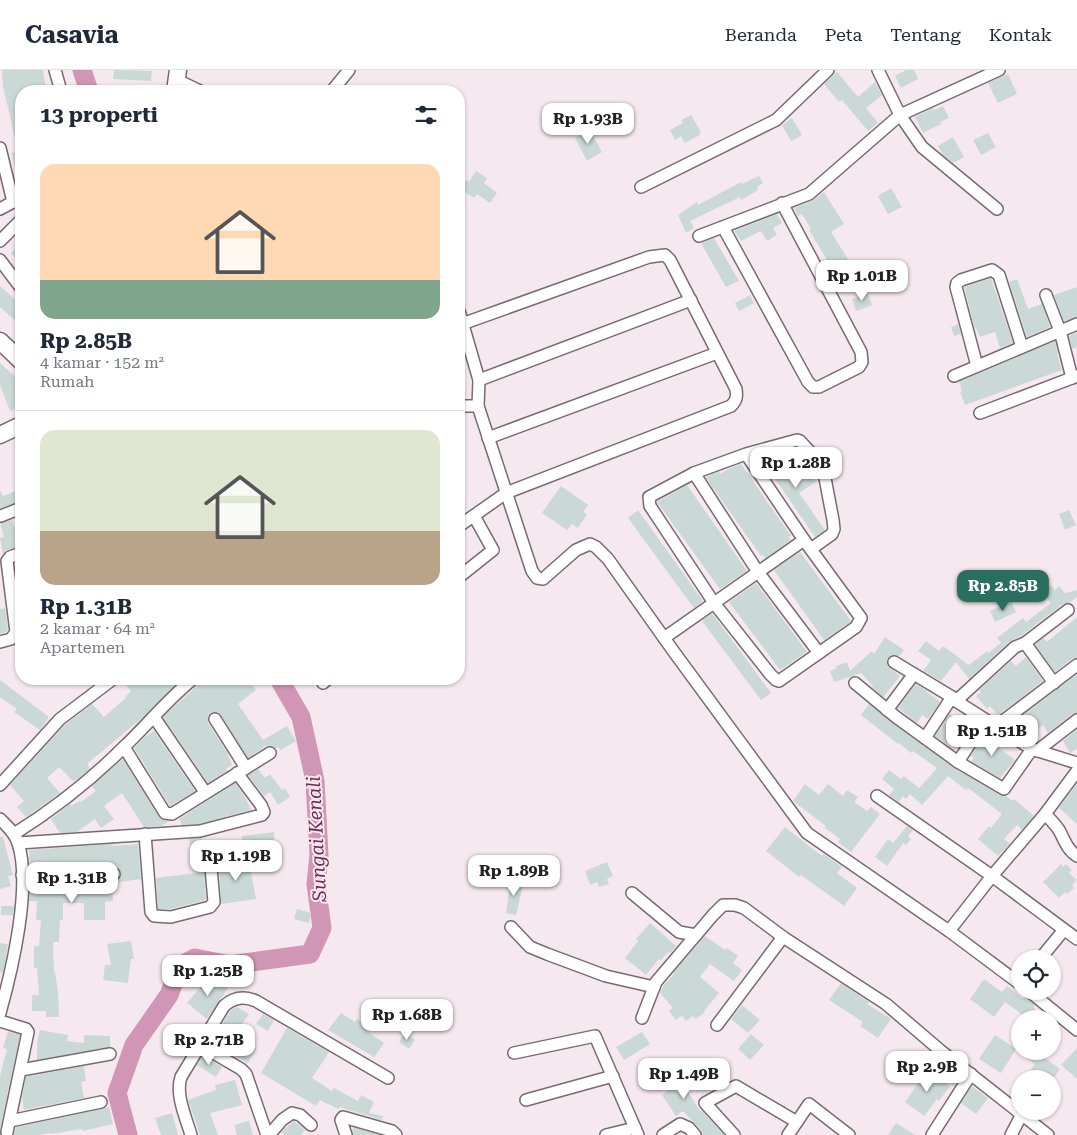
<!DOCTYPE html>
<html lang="id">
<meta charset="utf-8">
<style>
:root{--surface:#fff;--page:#f6f6f7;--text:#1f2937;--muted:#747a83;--line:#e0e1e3;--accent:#2a6e60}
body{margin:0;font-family:"Roboto Serif",serif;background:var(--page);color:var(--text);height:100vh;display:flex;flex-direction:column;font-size:19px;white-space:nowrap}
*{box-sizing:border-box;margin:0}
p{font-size:16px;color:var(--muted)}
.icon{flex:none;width:28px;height:28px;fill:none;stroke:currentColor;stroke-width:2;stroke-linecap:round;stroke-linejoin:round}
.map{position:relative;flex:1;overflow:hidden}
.sheet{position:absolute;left:15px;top:15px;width:450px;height:600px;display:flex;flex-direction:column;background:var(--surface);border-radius:20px;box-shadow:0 1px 4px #0004}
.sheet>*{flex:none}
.tools{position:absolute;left:1011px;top:880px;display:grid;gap:10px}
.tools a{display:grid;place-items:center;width:50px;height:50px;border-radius:50%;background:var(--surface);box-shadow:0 1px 4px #0004;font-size:25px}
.price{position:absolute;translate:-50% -42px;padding:0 11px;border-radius:10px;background:#fff;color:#222;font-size:16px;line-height:32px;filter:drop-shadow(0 1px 2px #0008)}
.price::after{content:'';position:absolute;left:50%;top:30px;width:15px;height:11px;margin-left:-8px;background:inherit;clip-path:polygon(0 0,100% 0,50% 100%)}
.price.active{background:var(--accent);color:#fff}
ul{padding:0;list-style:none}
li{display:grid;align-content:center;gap:10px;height:265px;padding:0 25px}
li+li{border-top:1px solid var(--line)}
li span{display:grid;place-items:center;height:155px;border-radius:15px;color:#555}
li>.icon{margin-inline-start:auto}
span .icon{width:90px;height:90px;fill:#fffc;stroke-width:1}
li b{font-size:21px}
h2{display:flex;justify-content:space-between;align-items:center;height:60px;padding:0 25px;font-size:21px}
header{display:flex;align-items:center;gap:30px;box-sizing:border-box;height:70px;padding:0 25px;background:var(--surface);border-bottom:1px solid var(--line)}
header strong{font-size:24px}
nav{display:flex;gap:28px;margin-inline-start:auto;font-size:18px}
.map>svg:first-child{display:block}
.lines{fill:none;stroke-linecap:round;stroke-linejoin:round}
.river{stroke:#d195b5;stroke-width:19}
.building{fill:#cad9d5}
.street-casing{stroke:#776b71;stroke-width:14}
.secondary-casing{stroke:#776b71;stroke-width:19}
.street{stroke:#fff;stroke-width:11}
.secondary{stroke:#fff;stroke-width:16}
.labels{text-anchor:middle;stroke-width:4;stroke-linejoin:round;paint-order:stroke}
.water-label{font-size:19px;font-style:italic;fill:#6e2853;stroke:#f6e8ef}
</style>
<header>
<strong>Casavia</strong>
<nav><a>Beranda</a><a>Peta</a><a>Tentang</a><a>Kontak</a></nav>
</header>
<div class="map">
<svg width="1077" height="1065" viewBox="0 0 1077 1065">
<rect width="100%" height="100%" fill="#f6e8ef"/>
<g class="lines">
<g class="river">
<polyline points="82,0 89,21"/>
<polyline points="128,1065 117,1023 134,975 169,925 180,896 195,888 230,895 310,884 322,858 316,814 319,785 315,711 301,647 279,609"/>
</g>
</g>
<g class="building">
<polygon points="2,0 43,0 46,21 21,21 21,108 17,108 12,83 18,82 3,16"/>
<polygon points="114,0 152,1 151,11 113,9"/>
<polygon points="906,0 914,0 918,9 901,18 895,6"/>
<polygon points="837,2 858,27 875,12 882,25 866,38 878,53 868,61 842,30 839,32 824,14"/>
<polygon points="1008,4 1017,24 998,33 988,13"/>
<polygon points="943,36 949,48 940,52 941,54 923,63 915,47 933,38 934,40"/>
<polygon points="691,45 701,62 699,63 700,65 685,73 681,66 675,70 670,60 683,53 681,50"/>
<polygon points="792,48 802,65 791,71 782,55"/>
<polygon points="590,60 602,82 587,91 575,68"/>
<polygon points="988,63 996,77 981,85 973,70"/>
<polygon points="953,67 964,87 953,93 943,85 938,76"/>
<polygon points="476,101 487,108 484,113 497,123 490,133 477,124 474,128 460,119 466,110 469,112"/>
<polygon points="759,106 763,113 757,117 758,120 741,130 740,127 690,151 694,158 686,163 678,145 697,132 698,135 741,112 742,114"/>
<polygon points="891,118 902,137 888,144 878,126"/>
<polygon points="824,122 844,154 831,162 848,189 832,198 809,160 811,159 802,144 798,146 794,138 812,131"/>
<polygon points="777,144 782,153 773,158 777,165 767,171 761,161 741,171 734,161"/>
<polygon points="714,168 739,211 726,217 701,173"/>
<polygon points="21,170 21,191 11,184"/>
<polygon points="991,208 1013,273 1000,278 995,262 980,267 976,258 975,259 964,217"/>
<polygon points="1017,209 1028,239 1042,234 1050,257 1027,267 1009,212"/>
<polygon points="0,216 21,235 21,256 0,237"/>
<polygon points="1077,217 1077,247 1064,251 1054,225"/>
<polygon points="868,223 872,235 856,241 852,229"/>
<polygon points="750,225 754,233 739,241 735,233"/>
<polygon points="958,254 961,264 954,266 951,257"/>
<polygon points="1077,262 1077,277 1072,279 1069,266"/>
<polygon points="1055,271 1058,284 1057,284 1062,300 965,335 960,322 962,321 959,312"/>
<polygon points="0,293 21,312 21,327 15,330 18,338 10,341 0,315"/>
<polygon points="798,385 816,412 799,423 825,460 815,467 765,394 774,388 780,397"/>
<polygon points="741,394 791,466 788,467 791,470 765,488 763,485 761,486 706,408 712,404 719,402 721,404 728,399"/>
<polygon points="687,415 747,501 720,519 657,432"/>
<polygon points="561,416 588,435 583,442 587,444 578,458 572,454 567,460 542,443"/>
<polygon points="21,419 21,431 0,438 0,421 3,426"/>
<polygon points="638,440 703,531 694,538 628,448"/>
<polygon points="1069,440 1076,455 1065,460 1059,444"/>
<polygon points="12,450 15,459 21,458 21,476 7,480 3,484 0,468 4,467 0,453"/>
<polygon points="800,482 851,551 824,570 774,500"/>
<polygon points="21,491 21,513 17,514 15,493"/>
<polygon points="756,513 807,582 780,600 729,532"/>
<polygon points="1051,515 1055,520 1059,516 1065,523 1077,520 1077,527 1069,533 1063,534 1021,566 1010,571 969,609 956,592 941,611 923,601 931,590 918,581 926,571 939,581 943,576 969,595 987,581 988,583 1001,573 997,568 1023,548 1026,552 1051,533 1042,522"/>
<polygon points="1011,531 1016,542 995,552 990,541"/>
<polygon points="5,538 8,560 6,562 0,564 0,539"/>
<polygon points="712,543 771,623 761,630 702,551"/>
<polygon points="1077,547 1077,588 1072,589 1055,602 1035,575 1043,568 1047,572"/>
<polygon points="885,567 904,580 899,586 894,585 887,589 888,596 900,606 883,627 872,617 873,616 861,603 834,612 830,601 837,598 836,596 847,592 850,601 872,581 874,584"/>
<polygon points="1026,587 1043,611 998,645 990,636 987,639 976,626 981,622 979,620 1011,591 1016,596"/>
<polygon points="1077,604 1077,643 1072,644 1048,663 1043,655 1028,668 1022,664 1016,657 1022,653 1018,649"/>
<polygon points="120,609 182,609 143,647 87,694 90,698 78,709 73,711 59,697 47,708 60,723 26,747 17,737 24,731 10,715 65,655 92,634 104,647 126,628 125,627 131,621"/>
<polygon points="200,609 243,609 247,614 250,612 256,620 238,634 263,670 287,656 296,671 281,680 278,677 276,678 270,676 266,676 248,688 221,645 218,642 211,642 208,646 208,653 227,682 232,695 226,699 227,701 208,713 163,647 198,615"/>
<polygon points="0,610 49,647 40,660 14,642 17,639 0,627"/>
<polygon points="916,614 927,621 927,622 940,632 928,649 922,645 917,653 898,638"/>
<polygon points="869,634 892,653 954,698 1000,725 1006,726 1013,731 1014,729 1034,746 1022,760 1017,755 1004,769 1010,774 998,786 978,769 989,756 991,758 1002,744 968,718 966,720 948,706 922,735 910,724 906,729 903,726 899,732 889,725 894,719 882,709 889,700 901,709 904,706 919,718 937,698 913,681 911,683 899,673 898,674 861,645"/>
<polygon points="950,644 970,660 959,677 949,670 946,674 935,666"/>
<polygon points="1077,659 1077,679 1070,683 1063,671"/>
<polygon points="154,661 195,721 170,736 134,678 145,667"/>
<polygon points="988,665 1001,676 999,678 1015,690 1000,708 971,691 974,688 971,686 981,669 984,671"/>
<polygon points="123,689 159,747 161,749 169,751 161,756 144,757 122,723 104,736 114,749 101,758 95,749 77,762 60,763 51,749 70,734 71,736 80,731 81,732 96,721 92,716"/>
<polygon points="258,699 265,708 270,704 282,720 285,718 290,727 278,735 270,722 264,726 248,705"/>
<polygon points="235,713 245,727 251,740 199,754 182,755 179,749"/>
<polygon points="805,714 819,725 828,714 843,726 847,720 858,727 854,732 867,741 871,737 880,744 851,782 838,772 840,769 825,758 826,756 793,731"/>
<polygon points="1077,714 1077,754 1059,738"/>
<polygon points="907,756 913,760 908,766 911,769 906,775 903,773 887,796 875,787 888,769 893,773"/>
<polygon points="785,757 822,786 824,784 842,797 837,803 857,818 844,836 801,805 799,807 766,781"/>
<polygon points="274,762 275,783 243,787 242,766"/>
<polygon points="0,767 3,767 13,805 8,806 11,816 0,819"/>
<polygon points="201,768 202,773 190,775 189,769"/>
<polygon points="111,774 112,776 138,774 141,809 112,813 113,831 105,832 105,850 84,850 84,833 63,833 63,850 60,850 59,872 53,872 54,902 55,902 58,922 59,947 46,947 46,941 32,941 32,925 39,925 37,898 34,898 34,876 39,876 41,850 36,850 37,831 29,831 30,812 114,812 120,808 121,803 118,798 114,796 30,797 29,780"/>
<polygon points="248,788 256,829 221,834 219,799 225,798 224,792"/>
<polygon points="607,792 613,806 607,809 609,814 599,817 597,812 590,815 585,801"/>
<polygon points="1061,794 1063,797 1066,794 1072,800 1069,803 1077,810 1072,815 1074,818 1067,824 1065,822 1059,828 1043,812"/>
<polygon points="204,802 206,830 170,839 158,839 156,808"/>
<polygon points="511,809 524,812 516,845 506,843"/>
<polygon points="1,836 14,836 13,845 1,845"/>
<polygon points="297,839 311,843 309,853 294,849"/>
<polygon points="650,853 676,876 670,883 668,882 661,890 659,889 646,905 625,888 638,871 636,869"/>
<polygon points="705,866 725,880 727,878 738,886 733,893 742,900 734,911 710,894 700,907 719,923 704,941 705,942 696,949 693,946 686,951 682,946 676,950 669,941 673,938 660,923 663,916 674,904 673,903"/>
<polygon points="131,871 134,889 131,889 128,913 103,910 105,895 111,895 107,874"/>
<polygon points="0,873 8,874 3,903 0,902"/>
<polygon points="215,906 228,918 207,949 187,933 202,915 205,917"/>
<polygon points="984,909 1002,922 1007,916 1023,929 1024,927 1035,935 1033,938 1047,949 1028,949 1005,932 994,947 970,929"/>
<polygon points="841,913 869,932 867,934 891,949 878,968 860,956 863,952 829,930"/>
<polygon points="742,935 760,950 748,963 731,949"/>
<polygon points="237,937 249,944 234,965 256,979 248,993 211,973 230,941"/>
<polygon points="341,943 355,952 357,949 370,958 368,962 384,973 374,987 328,960"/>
<polygon points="263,944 274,950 268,961 256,954"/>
<polygon points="287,958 329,982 312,1008 332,1021 334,1018 358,1031 361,1025 374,1032 369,1043 383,1046 382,1050 340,1037 338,1039 320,1030 316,1036 261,1003"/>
<polygon points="40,960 68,965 67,971 84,973 84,965 110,966 110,977 37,990 37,973"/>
<polygon points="8,961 20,965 0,1059 0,1006 7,979 3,978"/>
<polygon points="642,962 650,974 624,990 616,977"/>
<polygon points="405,963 415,970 409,979 399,972"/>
<polygon points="751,964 764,975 750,990 738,979"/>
<polygon points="995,965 1016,979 1001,1003 979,989"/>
<polygon points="1077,978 1077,1009 1061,995"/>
<polygon points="1032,981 1035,981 1060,999 1053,1009 1024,1009 1035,994 1027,988"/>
<polygon points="203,985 222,997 216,1007 197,995"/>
<polygon points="670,990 678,1000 675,1002 700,1041 701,1040 724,1065 702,1065 701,1060 683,1041 676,1046 662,1025 668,1021 654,1004"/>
<polygon points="84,996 86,1011 81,1012 84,1028 24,1040 22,1028 26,1007"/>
<polygon points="928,999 950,1016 939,1031 937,1029 924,1046 905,1032"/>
<polygon points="235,1010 242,1035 210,1043 218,1065 200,1065 188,1030 216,1020 215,1015"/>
<polygon points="972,1016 988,1028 976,1044 961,1033"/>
<polygon points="109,1037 113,1054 83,1061 82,1059 51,1064 50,1063 38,1065 14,1065 16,1057"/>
<polygon points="172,1043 178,1065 161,1065 155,1048"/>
<polygon points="249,1051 253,1065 237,1065 234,1055"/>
<polygon points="294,1051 305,1060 301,1065 285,1065 281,1062"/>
<polygon points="896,1053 915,1065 888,1065"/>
<polygon points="355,1058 379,1065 353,1065 352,1059"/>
</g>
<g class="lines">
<g class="street-casing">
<g id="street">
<polyline points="55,0 61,21"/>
<polyline points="177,10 200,21"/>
<polyline points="332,21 349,0"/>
<polyline points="0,78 13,132"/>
<polyline points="641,117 776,50 828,0"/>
<polyline points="0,139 13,132 21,132"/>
<polyline points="997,139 922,77 900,45 999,0"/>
<polyline points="723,157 808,312 813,317 819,317 859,297 862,292 861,282 782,133"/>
<polyline points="699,166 809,124 900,45 878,0"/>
<polyline points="0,171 21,150"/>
<polyline points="0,190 21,218"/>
<polyline points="1046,225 1060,261 1072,308"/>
<polyline points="459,241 479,310 478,336 532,501 537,508 543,509 576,480 590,474 596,477 608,489 674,582 807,763 949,861 1020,914"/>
<polyline points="977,296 956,217 957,213 961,210 992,200 999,205 1022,277"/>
<polyline points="954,306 1077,254"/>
<polyline points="479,310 691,230"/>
<polyline points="459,336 478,336"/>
<polyline points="980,343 1077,306"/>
<polyline points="488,368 717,283"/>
<polyline points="746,384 804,470 861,548 856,557 779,611 776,610 770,604 714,533 656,445 650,436 649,427 694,403 746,384 797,370 800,371 811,383 825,408 833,450 834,459 832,464 811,479"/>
<polyline points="694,403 758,502 819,583"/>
<polyline points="1,446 21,438"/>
<path d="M459 456 506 423 731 336C737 330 737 326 736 319L670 190 665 185 649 187 462 254"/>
<polyline points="459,507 493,480 474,446"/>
<polyline points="664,568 804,470"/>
<polyline points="0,572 11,569 16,562 7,491 10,487 21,483"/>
<polyline points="1025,573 1054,613"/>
<polyline points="894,592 952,627 956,631 1032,679 1077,693"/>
<polyline points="321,609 323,613 328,609"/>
<polyline points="855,613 896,647 958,692 1004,719 1032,679"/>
<polyline points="956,631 1015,577 1025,573 1068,540"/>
<polyline points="887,640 914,604"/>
<polyline points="154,647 205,722"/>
<polyline points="215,649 246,698"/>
<polyline points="995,657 1077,595"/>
<polyline points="925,668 952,627"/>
<polyline points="124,677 165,743 172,744 270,683"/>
<polyline points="1037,681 1077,650"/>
<polyline points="958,692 985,650"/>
<polyline points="0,715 60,649 113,609"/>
<polyline points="877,726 992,806 1077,869"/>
<path d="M1045 744C1050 749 1055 754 1059 760 1064 769 1067 780 1077 786"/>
<path d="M0 749C7 756 15 763 18 773 32 816 12 900 0 943"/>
<path d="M14 764C54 739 91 710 125 676 148 654 168 629 193 609"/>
<polyline points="145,764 151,842 154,846 171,847 210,837 214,832 211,798"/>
<polyline points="18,773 200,761 262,745 264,742 261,735 237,703"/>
<polyline points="22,805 114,804"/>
<polyline points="632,823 679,862 696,865"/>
<polyline points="511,857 530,877 547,884 606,906 654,917"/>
<polyline points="949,861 992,806 1045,744 1077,701"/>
<polyline points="1040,889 1063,861"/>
<polyline points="1029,921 1077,960"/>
<polyline points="642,948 656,912 713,845 723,835 735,835 744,838 783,867 886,934 941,981 1048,1065"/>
<polyline points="0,951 26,959 28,962 7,1062"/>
<polyline points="717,955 783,867"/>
<polyline points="200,975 241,999 246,1004 267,1065"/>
<polyline points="514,983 595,966 638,1065"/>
<polyline points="21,1000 110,984"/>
<polyline points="526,1030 613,1006"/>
<polyline points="10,1051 101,1032"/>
<path d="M191 1065C186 1048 175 1024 181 1007L224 936C234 927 244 926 256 931L388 1008"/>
<polyline points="269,1065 282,1050 292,1043 300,1045 311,1055"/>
<polyline points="346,1065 341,1050 343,1047 392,1061 396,1065"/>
<polyline points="606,1065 635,1058"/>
<polyline points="663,1065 680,1054 689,1058 695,1065"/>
<polyline points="734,1065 705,1033 736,1016 797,1052"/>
<polyline points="788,1065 809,1034 849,1065"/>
<polyline points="932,1065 971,1004"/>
<polyline points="1011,1065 1022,1044"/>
</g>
</g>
<g class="secondary-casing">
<g id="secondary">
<polyline points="175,21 178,0"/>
<polyline points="0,271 21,291"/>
<polyline points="0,365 21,355"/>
</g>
</g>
<use href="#street" class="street"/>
<use href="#secondary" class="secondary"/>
</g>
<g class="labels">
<g class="water-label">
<text transform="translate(316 769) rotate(-93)" y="7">Sungai Kenali</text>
</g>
</g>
</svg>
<div class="tools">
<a><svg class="icon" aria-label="locate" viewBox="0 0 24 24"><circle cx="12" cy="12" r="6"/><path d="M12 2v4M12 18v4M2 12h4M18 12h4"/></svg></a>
<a>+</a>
<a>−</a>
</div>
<b class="price" style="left:588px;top:75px">Rp 1.93B</b>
<b class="price" style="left:862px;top:232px">Rp 1.01B</b>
<b class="price" style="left:796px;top:419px">Rp 1.28B</b>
<b class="price active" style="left:1003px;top:542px">Rp 2.85B</b>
<b class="price" style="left:992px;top:687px">Rp 1.51B</b>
<b class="price" style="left:236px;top:812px">Rp 1.19B</b>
<b class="price" style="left:514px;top:827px">Rp 1.89B</b>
<b class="price" style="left:72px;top:834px">Rp 1.31B</b>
<b class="price" style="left:208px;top:927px">Rp 1.25B</b>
<b class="price" style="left:407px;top:971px">Rp 1.68B</b>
<b class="price" style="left:209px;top:996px">Rp 2.71B</b>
<b class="price" style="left:927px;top:1023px">Rp 2.9B</b>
<b class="price" style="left:684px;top:1030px">Rp 1.49B</b>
<section class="sheet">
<h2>13 properti<svg class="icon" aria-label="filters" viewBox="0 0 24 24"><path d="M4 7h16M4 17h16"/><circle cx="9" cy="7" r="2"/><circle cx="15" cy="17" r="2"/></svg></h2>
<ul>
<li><span style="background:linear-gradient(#ffd9b3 75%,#7fa58c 0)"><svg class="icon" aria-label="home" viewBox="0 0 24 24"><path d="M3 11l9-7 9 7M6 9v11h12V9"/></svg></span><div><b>Rp 2.85B</b><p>4 kamar · 152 m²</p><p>Rumah</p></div></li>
<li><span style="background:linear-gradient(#dfe7d0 65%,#b9a48a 0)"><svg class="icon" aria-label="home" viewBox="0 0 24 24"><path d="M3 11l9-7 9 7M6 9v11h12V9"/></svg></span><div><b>Rp 1.31B</b><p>2 kamar · 64 m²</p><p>Apartemen</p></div></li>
</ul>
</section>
</div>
